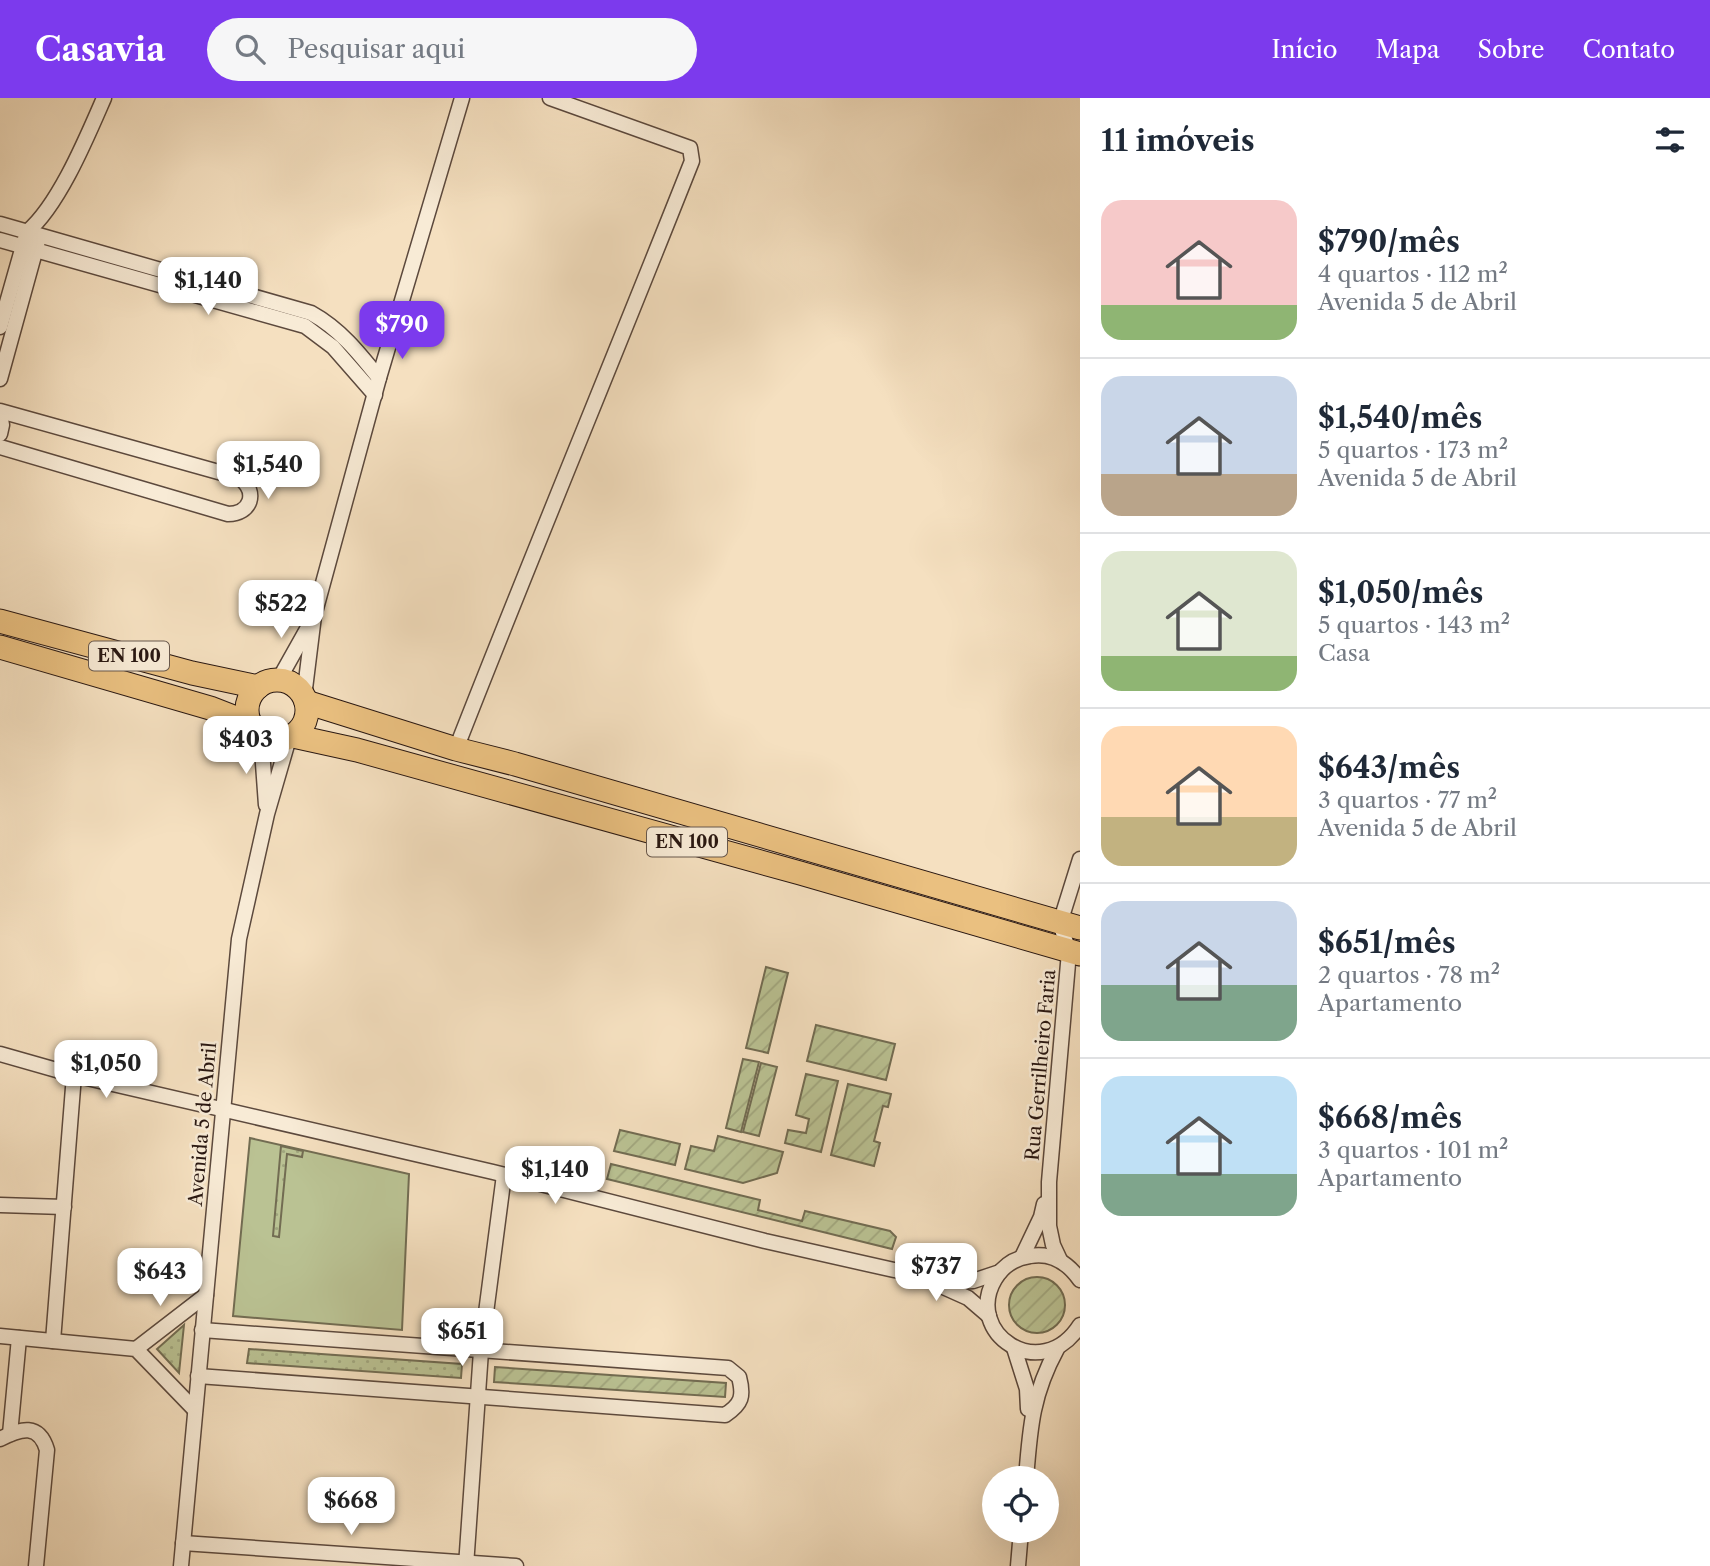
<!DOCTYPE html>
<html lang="pt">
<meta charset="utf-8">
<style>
:root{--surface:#fff;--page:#f6f6f7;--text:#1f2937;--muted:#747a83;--line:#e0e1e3;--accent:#7c3aed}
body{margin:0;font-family:"Libre Caslon Text",serif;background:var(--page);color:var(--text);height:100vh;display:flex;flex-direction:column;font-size:26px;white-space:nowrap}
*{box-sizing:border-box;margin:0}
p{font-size:23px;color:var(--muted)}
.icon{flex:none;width:38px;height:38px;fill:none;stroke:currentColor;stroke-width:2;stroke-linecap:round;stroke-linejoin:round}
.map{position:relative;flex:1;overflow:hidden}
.sheet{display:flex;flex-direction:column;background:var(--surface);width:630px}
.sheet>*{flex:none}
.controls{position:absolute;left:982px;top:1368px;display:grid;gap:14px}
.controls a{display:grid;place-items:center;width:77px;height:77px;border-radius:50%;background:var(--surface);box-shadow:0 7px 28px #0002;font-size:35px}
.price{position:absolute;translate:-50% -60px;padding:0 16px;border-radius:14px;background:#fff;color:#222;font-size:23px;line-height:46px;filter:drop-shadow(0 2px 4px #0008)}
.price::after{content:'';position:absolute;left:50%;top:42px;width:21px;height:16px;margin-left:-10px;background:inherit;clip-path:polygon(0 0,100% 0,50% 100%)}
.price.selected{background:var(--accent);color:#fff}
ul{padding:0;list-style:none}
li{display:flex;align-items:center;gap:21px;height:175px;padding:0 21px}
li+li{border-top:2px solid var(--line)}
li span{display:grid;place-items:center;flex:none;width:196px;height:140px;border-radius:21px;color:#555}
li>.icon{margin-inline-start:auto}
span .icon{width:84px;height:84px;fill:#fffc;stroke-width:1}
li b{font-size:30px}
h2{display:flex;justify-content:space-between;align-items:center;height:84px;padding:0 21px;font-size:30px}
header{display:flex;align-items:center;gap:42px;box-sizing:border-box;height:98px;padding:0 35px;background:var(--accent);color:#fff}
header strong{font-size:33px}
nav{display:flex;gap:38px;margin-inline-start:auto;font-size:24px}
.search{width:490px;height:63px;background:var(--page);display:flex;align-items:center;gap:18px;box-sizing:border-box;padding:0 24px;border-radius:38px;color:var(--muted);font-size:26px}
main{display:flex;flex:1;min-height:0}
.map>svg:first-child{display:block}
.grass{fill:#bac293;stroke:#726c52;stroke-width:2}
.park{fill:url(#park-dots);stroke:#726c52;stroke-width:2}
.garden{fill:url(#garden-furrows);stroke:#726c52;stroke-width:2}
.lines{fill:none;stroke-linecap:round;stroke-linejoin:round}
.minor-casing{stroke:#5c493d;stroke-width:17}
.primary-casing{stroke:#291711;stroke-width:25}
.minor{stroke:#f8ebd6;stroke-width:14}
.primary{stroke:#eac080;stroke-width:23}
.labels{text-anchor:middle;stroke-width:5;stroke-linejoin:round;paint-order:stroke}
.shield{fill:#f8ebd6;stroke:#67574c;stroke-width:2}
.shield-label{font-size:18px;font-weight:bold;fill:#291711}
.street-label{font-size:19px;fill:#291711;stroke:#f8ebd6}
</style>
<header>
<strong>Casavia</strong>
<div class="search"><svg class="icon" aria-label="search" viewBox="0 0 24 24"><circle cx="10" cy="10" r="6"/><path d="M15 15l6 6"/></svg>Pesquisar aqui</div>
<nav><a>Início</a><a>Mapa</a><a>Sobre</a><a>Contato</a></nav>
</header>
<main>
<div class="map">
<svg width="1080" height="1468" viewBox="0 0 1080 1468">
<defs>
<pattern id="park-dots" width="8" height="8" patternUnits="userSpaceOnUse" patternTransform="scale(1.75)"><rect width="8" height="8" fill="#bac293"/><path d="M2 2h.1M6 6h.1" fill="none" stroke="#a0a67e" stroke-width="1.8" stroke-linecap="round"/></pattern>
<pattern id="garden-furrows" width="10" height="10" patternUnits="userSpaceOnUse" patternTransform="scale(1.75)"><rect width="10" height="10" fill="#bac293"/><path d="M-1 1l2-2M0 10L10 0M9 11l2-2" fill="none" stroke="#a0a67e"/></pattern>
</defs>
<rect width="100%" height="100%" fill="#f5e0c0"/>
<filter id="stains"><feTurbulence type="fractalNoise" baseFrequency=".00286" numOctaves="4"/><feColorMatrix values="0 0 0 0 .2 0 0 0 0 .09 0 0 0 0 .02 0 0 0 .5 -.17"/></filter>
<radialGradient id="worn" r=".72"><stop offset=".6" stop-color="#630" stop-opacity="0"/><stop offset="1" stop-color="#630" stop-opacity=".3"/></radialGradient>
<polygon class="grass" points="250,1040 409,1076 402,1232 233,1218"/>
<g class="park">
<polygon points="281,1048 303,1053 302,1059 287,1056 279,1139 273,1138"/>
<polygon points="184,1227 179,1275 157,1251"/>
<polygon points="249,1251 462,1266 461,1280 247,1265"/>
</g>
<g class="garden">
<polygon points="766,869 788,875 768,955 746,950"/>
<polygon points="816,927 895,946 886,982 807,963"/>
<polygon points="743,961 759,964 741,1034 726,1030"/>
<polygon points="761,965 777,969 759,1038 743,1034"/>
<polygon points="806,976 838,983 821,1054 785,1045 788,1032 806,1035 809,1021 796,1017"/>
<polygon points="848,986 891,996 888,1009 883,1008 874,1043 880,1045 874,1068 831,1057"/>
<polygon points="620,1032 680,1046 675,1067 614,1053"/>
<polygon points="718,1038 783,1054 777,1075 743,1085 685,1071 691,1048 714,1053"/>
<polygon points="611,1066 760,1102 758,1112 802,1123 805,1113 890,1133 896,1139 892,1151 607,1081"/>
<circle cx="1037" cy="1207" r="28"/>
<polygon points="495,1269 726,1285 725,1299 494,1284"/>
</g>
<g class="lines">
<g class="minor-casing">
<g id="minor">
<path d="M0 126 311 215C340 231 359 255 379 280"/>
<polyline points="0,142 305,228 333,249 375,297"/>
<path d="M0 229 27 134C59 107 87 39 104 0"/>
<polyline points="0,281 38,143"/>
<path d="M0 313 240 380C258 394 251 416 228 416L0 349"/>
<polyline points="0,316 2,327 0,336"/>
<polyline points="278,583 310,526"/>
<polyline points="304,599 314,518 379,280 462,0"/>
<polyline points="261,638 266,707"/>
<path d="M456 651C533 454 614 260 692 63L690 50 550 0"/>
<polyline points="0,956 74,977 493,1074 765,1143 894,1172 956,1184 973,1183 1000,1174"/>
<polyline points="0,1107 64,1109"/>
<polyline points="1022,1159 1041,1119 1044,1106"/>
<polyline points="1060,1162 1053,1147 1049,1128 1049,1084 1069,854 1060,825 1080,761"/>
<path d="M1080 1182C1068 1165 1051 1154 1030 1158 1015 1160 1003 1168 995 1181 963 1235 1041 1288 1080 1227"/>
<polyline points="939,1187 968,1200 989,1218"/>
<polyline points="0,1238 136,1251 195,1312"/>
<polyline points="53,1243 74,977"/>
<polyline points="1014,1250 1027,1291 1028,1311"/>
<polyline points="136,1251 206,1197"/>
<path d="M198 1278 725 1317C742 1306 744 1298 739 1279L728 1270 202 1232"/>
<polyline points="10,1336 19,1240"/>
<path d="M0 1341C21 1330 39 1325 47 1352L36 1468"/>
<path d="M1026 1381C1030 1330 1032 1297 1057 1251"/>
<polyline points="183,1445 516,1468"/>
<polyline points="181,1468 239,841 267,716 289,640"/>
<polyline points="466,1468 481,1253 504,1077"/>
<polyline points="1018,1468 1021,1433"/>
</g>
</g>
<g class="primary-casing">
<g id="primary">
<polyline points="0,523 192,575 258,589"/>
<polyline points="0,549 210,610 251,626"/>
<circle cx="277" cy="612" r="30"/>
<polyline points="306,604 456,651 515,666 1080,830"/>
<polyline points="293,638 357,652 800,775 1080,856"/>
</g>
</g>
<use href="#minor" class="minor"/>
<use href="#primary" class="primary"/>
</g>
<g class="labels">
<g class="shield">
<rect x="89" y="543.5" width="80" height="29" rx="5"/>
<rect x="647" y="729.5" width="80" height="29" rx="5"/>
</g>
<g class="shield-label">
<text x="129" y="564">EN 100</text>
<text x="687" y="750">EN 100</text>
</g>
<g class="street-label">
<text transform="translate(1040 967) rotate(-85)" y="7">Rua Gerrilheiro Faria</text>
<text transform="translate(202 1026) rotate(-85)" y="7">Avenida 5 de Abril</text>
</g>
</g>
<rect width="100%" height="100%" filter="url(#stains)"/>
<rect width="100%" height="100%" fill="url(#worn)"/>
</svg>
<div class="controls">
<a><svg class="icon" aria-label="locate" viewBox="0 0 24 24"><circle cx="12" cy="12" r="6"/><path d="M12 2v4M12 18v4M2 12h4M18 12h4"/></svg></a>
</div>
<b class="price" style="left:208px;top:219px">$1,140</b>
<b class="price selected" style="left:402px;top:263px">$790</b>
<b class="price" style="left:268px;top:403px">$1,540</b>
<b class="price" style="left:281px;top:542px">$522</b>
<b class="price" style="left:246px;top:678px">$403</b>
<b class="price" style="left:106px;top:1002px">$1,050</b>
<b class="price" style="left:555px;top:1108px">$1,140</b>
<b class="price" style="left:936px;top:1205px">$737</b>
<b class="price" style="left:160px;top:1210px">$643</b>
<b class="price" style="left:462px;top:1270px">$651</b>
<b class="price" style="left:351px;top:1439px">$668</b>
</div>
<section class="sheet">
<h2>11 imóveis<svg class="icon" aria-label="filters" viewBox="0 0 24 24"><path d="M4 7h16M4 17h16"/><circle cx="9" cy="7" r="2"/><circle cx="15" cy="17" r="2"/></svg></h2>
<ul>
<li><span style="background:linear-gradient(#f6c9c9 75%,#8fb573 0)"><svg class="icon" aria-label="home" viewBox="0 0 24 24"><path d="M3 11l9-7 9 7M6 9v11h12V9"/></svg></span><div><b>$790/mês</b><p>4 quartos · 112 m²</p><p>Avenida 5 de Abril</p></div></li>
<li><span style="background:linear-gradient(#c9d6e8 70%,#b9a48a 0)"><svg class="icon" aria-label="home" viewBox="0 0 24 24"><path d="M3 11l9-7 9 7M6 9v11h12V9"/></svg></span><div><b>$1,540/mês</b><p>5 quartos · 173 m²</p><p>Avenida 5 de Abril</p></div></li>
<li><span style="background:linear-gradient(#dfe7d0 75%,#8fb573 0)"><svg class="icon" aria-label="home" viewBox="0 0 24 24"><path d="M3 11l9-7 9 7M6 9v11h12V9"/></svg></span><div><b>$1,050/mês</b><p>5 quartos · 143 m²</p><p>Casa</p></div></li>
<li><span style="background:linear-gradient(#ffd9b3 65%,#c2b280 0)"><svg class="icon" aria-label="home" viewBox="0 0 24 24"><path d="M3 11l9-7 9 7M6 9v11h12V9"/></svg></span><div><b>$643/mês</b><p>3 quartos · 77 m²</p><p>Avenida 5 de Abril</p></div></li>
<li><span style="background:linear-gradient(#c9d6e8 60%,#7fa58c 0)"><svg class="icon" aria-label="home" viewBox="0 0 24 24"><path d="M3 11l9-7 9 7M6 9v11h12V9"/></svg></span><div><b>$651/mês</b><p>2 quartos · 78 m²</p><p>Apartamento</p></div></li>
<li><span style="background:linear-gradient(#bfe0f5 70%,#7fa58c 0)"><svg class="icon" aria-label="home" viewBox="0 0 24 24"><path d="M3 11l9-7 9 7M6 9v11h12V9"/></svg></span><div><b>$668/mês</b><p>3 quartos · 101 m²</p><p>Apartamento</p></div></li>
</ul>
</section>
</main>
